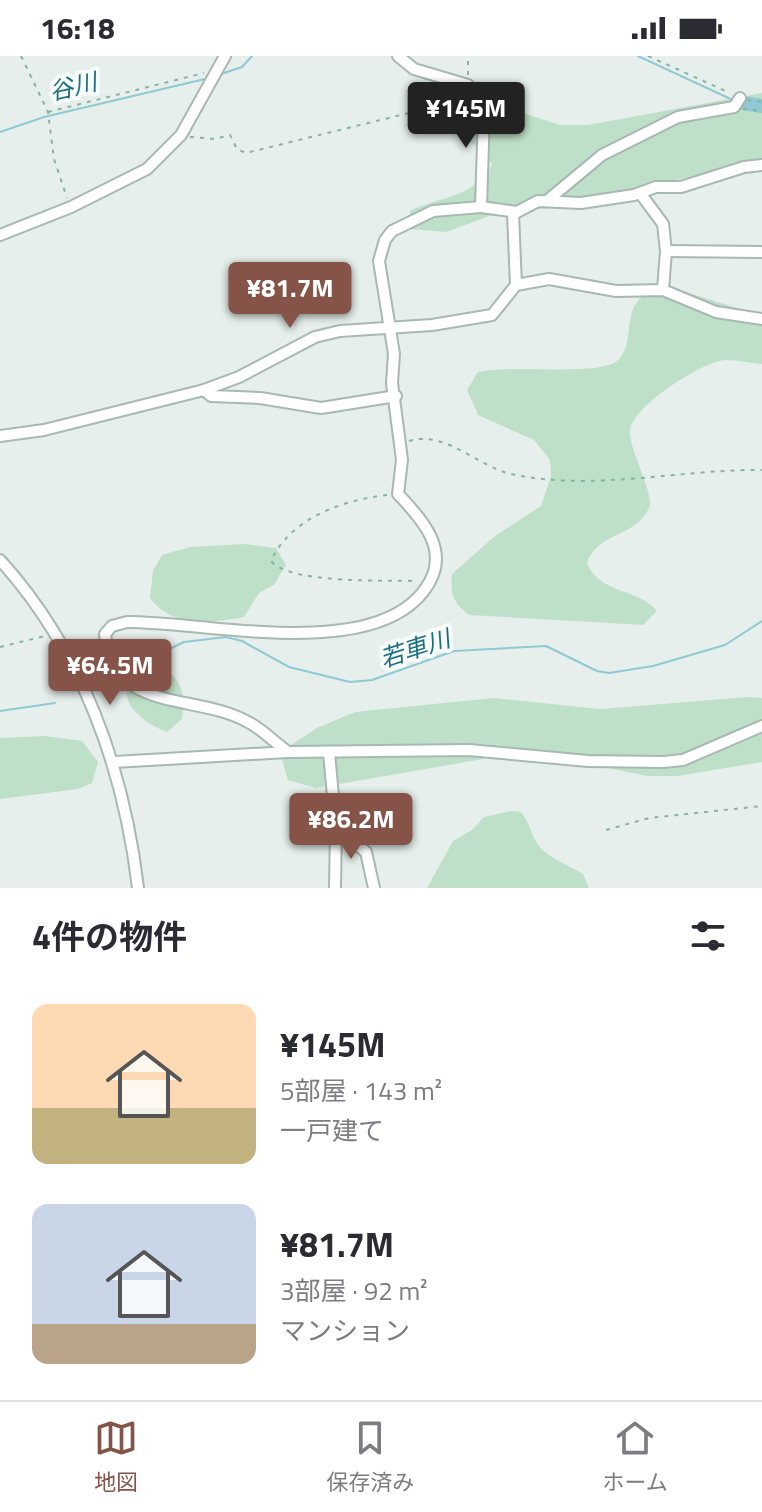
<!DOCTYPE html>
<html lang="ja">
<meta charset="utf-8">
<style>
:root{--surface:#fff;--page:#f7f7f7;--text:#2b2b33;--muted:#7c7c81;--line:#e1e1e2;--accent:#855347}
body{margin:0;font-family:"Titillium Web","Noto Sans JP",sans-serif;background:var(--page);color:var(--text);height:100vh;display:flex;flex-direction:column;font-size:30px;white-space:nowrap}
*{box-sizing:border-box;margin:0}
p{font-size:26px;color:var(--muted)}
.icon{flex:none;width:44px;height:44px;fill:none;stroke:currentColor;stroke-width:2;stroke-linecap:round;stroke-linejoin:round}
.map{position:relative;height:832px;overflow:hidden}
.panel{display:flex;flex-direction:column;background:var(--surface);flex:1}
.panel>*{flex:none}
.price{position:absolute;translate:-50% -68px;padding:0 18px;border-radius:8px;background:var(--accent);color:#fff;font-size:26px;line-height:52px;filter:drop-shadow(0 2px 4px #0008)}
.price::after{content:'';position:absolute;left:50%;top:48px;width:24px;height:18px;margin-left:-12px;background:inherit;clip-path:polygon(0 0,100% 0,50% 100%)}
.price.on{background:#222;color:#fff}
ul{padding:0;list-style:none}
li{display:flex;align-items:center;gap:24px;height:200px;padding:0 32px}
li span{display:grid;place-items:center;flex:none;width:224px;height:160px;border-radius:16px;color:#555}
li>.icon{margin-inline-start:auto}
span .icon{width:96px;height:96px;fill:#fffc;stroke-width:1}
li b{font-size:34px}
h2{display:flex;justify-content:space-between;align-items:center;height:96px;padding:0 32px;font-size:34px}
.status{display:flex;justify-content:space-between;align-items:center;height:56px;padding:0 40px;background:var(--surface);direction:ltr}
.status svg{height:22px;fill:currentColor}
.tab-bar{display:flex;justify-content:space-around;align-items:center;height:112px;border-top:2px solid var(--line);background:var(--surface);font-size:22px;color:var(--muted)}
.tab-bar a{display:grid;justify-items:center;gap:4px}
.tab-bar .on{color:var(--accent)}
.map>svg:first-child{display:block}
.green{fill:#bfe0c8}
.lines{fill:none;stroke-linecap:round;stroke-linejoin:round}
.stream{stroke:#8ec9d4;stroke-width:2}
.river{stroke:#8ec9d4;stroke-width:14}
.minor-casing{stroke:#a8b8b2;stroke-width:14}
.path{stroke:#86b3a5;stroke-width:2;stroke-dasharray:4 6;stroke-linecap:butt}
.minor{stroke:#fff;stroke-width:10}
.labels{text-anchor:middle;stroke-width:8;stroke-linejoin:round;paint-order:stroke}
.water-label{font-size:24px;font-style:italic;fill:#1c6f80;stroke:#f7fbf9}
</style>
<div class="status"><b>16:18</b><svg viewBox="0 0 49 12"><path d="M0 12V9h3v3zM5 12V6h3v6zM10 12V3h3v9zM15 12V0h3v12zM26 1h20v11H26zM47 4h2v5h-2z"/></svg></div>
<div class="map">
<svg width="762" height="832" viewBox="0 0 762 832">
<rect width="100%" height="100%" fill="#e6efeb"/>
<g class="green">
<path d="M762 37V104L555 152 503 155 446 176 410 173V155C439 141 478 140 492 109L487 100 443 62 447 52 455 49 508 52 560 69H588Z"/>
<path d="M657 231 673 232 762 260V308C750 307 737 304 725 304 702 306 630 351 630 376 630 396 655 439 649 452 637 481 597 476 587 507 599 538 640 533 657 555L643 569 469 559C453 547 450 537 452 518L495 480 541 450 551 420 550 404 534 384 478 359 467 334 478 316C510 308 602 321 618 304 633 290 625 261 637 246 642 240 651 235 657 231Z"/>
<path d="M244 488 276 492 286 509 274 529 259 537 244 561C211 567 172 572 150 542L153 515 162 499 190 491Z"/>
<path d="M159 611C183 621 185 640 182 663L167 676C128 661 104 626 159 611Z"/>
<polygon points="748,641 762,642 762,706 677,720 647,720 556,701 506,699 316,732 288,724 282,704 291,689 317,672 355,656 494,642 600,653"/>
<polygon points="45,680 82,685 98,706 92,727 78,733 0,743 0,682"/>
<path d="M511 755 521 756C530 767 531 780 539 790 549 803 569 809 583 818L589 832H427L453 785 472 774 484 761Z"/>
</g>
<g class="lines">
<g class="stream">
<polyline points="638,0 735,45"/>
<polyline points="221,18 242,11 252,0"/>
<polyline points="0,76 44,61 205,23"/>
<polyline points="125,614 184,586 226,581 242,585 289,611 350,626 372,624 454,595 546,590 597,615 609,617 653,610 725,589 762,565"/>
<polyline points="0,655 55,647"/>
</g>
<polyline class="river" points="738,46 762,50"/>
<g class="minor-casing">
<g id="minor">
<polyline points="398,0 414,13 468,29 479,40 484,56 481,151"/>
<polyline points="640,137 663,168 666,195 663,234"/>
<polyline points="548,144 602,99 678,61 734,51 740,42"/>
<polyline points="513,157 516,229"/>
<polyline points="0,179 71,151 147,113 181,79 225,0"/>
<polyline points="666,195 762,196"/>
<polyline points="204,334 211,340 260,342 321,352 396,340"/>
<polyline points="0,380 44,374 204,334 239,321 315,281 340,275 432,269 492,259 516,229 549,223 616,235 663,234 716,256 762,263"/>
<path d="M0 504C82 594 124 713 138 832"/>
<path d="M288 696C275 687 262 673 248 666 194 636 114 659 105 578L112 570 127 566C204 565 382 609 429 527 449 493 422 463 398 438L402 404 392 327 394 298 379 205 385 184 392 175 433 155 481 151 517 156 538 145 581 147 634 139 656 131H681L744 111 762 109"/>
<polyline points="329,697 336,772 335,832"/>
<polyline points="114,706 288,696 469,694 588,705 663,706 683,704 762,670"/>
<polyline points="336,772 366,796 374,832"/>
</g>
</g>
<g class="path">
<polyline points="21,0 48,56 54,103 67,142"/>
<polyline points="648,0 730,37"/>
<polyline points="468,19 468,0"/>
<polyline points="747,44 762,46"/>
<polyline points="743,53 762,55"/>
<polyline points="48,56 204,17"/>
<polyline points="190,81 215,83 230,79 237,93 246,97 470,42"/>
<path d="M409 385C445 374 477 410 511 418 593 436 679 413 762 414"/>
<path d="M387 439C344 444 291 461 271 505 289 528 387 524 417 525"/>
<polyline points="0,591 45,580"/>
<polyline points="606,774 649,762 762,750"/>
</g>
<use href="#minor" class="minor"/>
</g>
<g class="labels">
<g class="water-label">
<text transform="translate(73 31) rotate(-13)" y="8">谷川</text>
<text transform="translate(415 593) rotate(-18)" y="8">若車川</text>
</g>
</g>
</svg>
<b class="price on" style="left:466px;top:94px">¥145M</b>
<b class="price" style="left:290px;top:274px">¥81.7M</b>
<b class="price" style="left:110px;top:651px">¥64.5M</b>
<b class="price" style="left:351px;top:805px">¥86.2M</b>
</div>
<section class="panel">
<h2>4件の物件<svg class="icon" aria-label="filters" viewBox="0 0 24 24"><path d="M4 7h16M4 17h16"/><circle cx="9" cy="7" r="2"/><circle cx="15" cy="17" r="2"/></svg></h2>
<ul>
<li><span style="background:linear-gradient(#ffd9b3 65%,#c2b280 0)"><svg class="icon" aria-label="home" viewBox="0 0 24 24"><path d="M3 11l9-7 9 7M6 9v11h12V9"/></svg></span><div><b>¥145M</b><p>5部屋 · 143 m²</p><p>一戸建て</p></div></li>
<li><span style="background:linear-gradient(#c9d6e8 75%,#b9a48a 0)"><svg class="icon" aria-label="home" viewBox="0 0 24 24"><path d="M3 11l9-7 9 7M6 9v11h12V9"/></svg></span><div><b>¥81.7M</b><p>3部屋 · 92 m²</p><p>マンション</p></div></li>
</ul>
</section>
<nav class="tab-bar">
<a class="on"><svg class="icon" aria-label="map" viewBox="0 0 24 24"><path d="M3 6l6-2 6 2 6-2v14l-6 2-6-2-6 2zM9 4v14M15 6v14"/></svg>地図</a>
<a><svg class="icon" aria-label="saved" viewBox="0 0 24 24"><path d="M7 4h10v16l-5-4-5 4z"/></svg>保存済み</a>
<a><svg class="icon" aria-label="home" viewBox="0 0 24 24"><path d="M3 11l9-7 9 7M6 9v11h12V9"/></svg>ホーム</a>
</nav>
